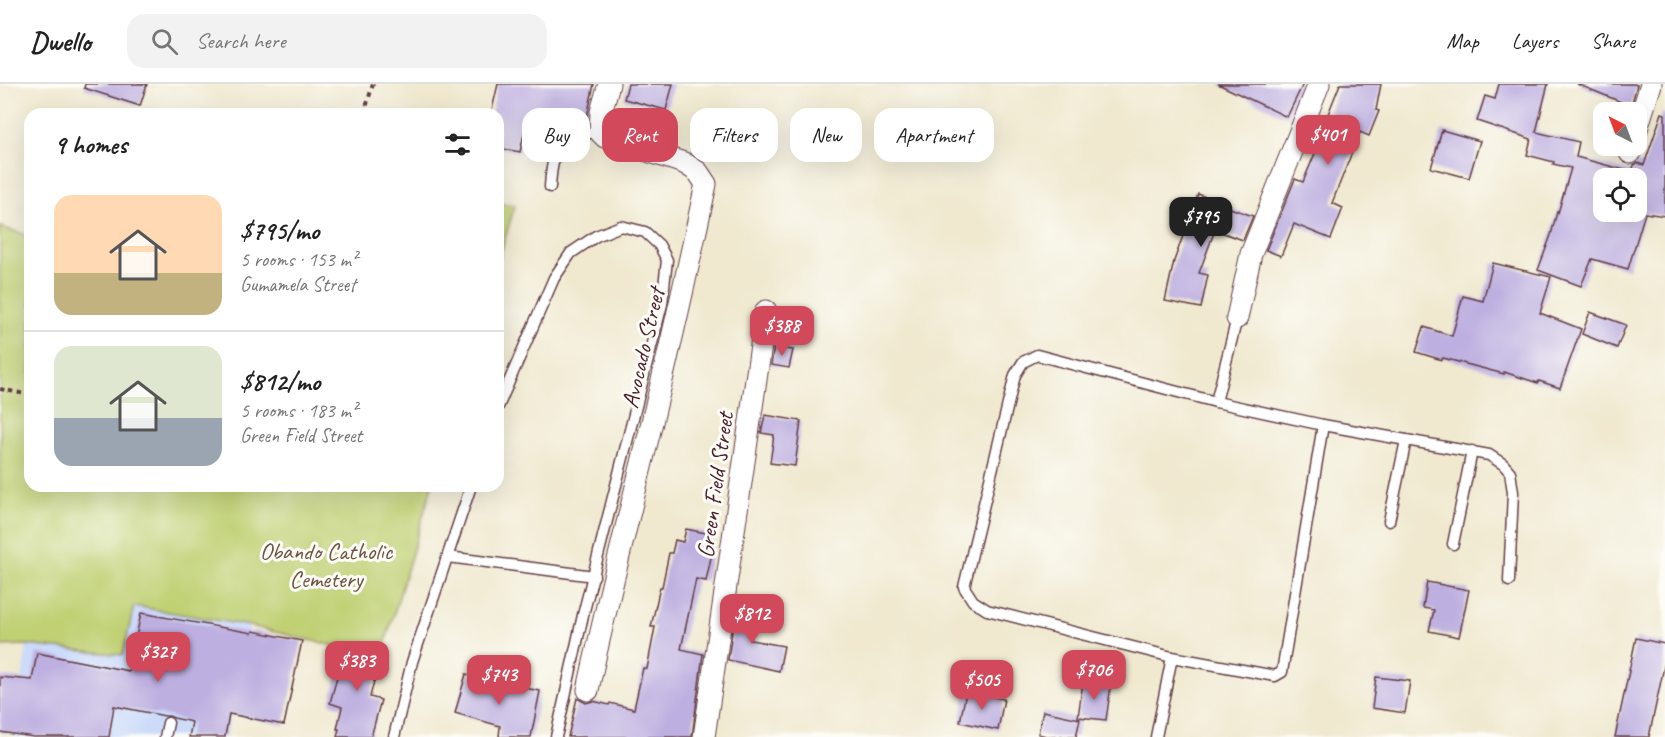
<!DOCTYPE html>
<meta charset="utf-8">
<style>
:root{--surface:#fff;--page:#f2f2f2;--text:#222;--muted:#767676;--line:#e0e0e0;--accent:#d1495b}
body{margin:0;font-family:Caveat,sans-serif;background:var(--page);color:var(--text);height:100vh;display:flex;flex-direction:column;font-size:22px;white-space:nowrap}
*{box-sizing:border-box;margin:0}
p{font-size:20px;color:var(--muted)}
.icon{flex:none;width:33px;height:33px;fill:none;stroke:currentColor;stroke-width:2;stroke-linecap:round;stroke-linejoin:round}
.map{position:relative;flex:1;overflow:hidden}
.sheet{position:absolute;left:24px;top:24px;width:480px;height:384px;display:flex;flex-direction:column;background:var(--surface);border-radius:18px;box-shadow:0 6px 24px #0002}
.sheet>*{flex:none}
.guide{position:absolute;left:522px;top:24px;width:570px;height:54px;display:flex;gap:12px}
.needle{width:39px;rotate:318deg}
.fabs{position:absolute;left:1593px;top:18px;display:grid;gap:12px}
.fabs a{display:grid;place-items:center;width:54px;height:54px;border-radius:12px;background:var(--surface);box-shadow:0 6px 24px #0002;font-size:30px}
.price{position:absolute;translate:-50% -51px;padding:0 14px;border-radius:12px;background:var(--accent);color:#fff;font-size:20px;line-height:39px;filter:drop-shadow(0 2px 3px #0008)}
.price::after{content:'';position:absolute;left:50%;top:36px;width:18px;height:14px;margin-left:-9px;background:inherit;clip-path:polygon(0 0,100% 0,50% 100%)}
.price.active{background:#222;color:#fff}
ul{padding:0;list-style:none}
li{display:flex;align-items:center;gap:18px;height:150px;padding:0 30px}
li+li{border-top:2px solid var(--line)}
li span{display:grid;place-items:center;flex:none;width:168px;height:120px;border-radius:18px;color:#555}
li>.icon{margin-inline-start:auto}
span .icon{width:72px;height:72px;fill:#fffc;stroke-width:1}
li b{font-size:26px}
h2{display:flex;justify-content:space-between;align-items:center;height:72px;padding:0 30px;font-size:26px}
.chip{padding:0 21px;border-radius:18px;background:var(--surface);box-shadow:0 6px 24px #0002;font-size:21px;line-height:54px}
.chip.active{background:var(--accent);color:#fff}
header{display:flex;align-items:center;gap:36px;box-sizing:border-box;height:84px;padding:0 30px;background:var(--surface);border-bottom:2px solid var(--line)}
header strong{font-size:28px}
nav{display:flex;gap:33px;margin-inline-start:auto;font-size:21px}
.search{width:420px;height:54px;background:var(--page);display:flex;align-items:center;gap:15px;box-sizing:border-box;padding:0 21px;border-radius:18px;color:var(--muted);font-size:22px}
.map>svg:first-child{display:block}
.built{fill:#ccdbfa}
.green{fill:#c0d073;stroke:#85784f;stroke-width:1.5}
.building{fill:#bdafe0;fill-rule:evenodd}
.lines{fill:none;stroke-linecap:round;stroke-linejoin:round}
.lane-casing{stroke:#633d44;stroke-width:13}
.street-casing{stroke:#633d44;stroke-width:23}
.path{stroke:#633d44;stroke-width:4;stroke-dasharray:4.5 4.5;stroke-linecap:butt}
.lane{stroke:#fff;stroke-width:10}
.street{stroke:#fff;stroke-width:21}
.labels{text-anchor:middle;stroke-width:6;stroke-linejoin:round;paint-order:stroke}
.street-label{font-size:24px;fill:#4a1f2b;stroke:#fdfcf7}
.park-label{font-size:24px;fill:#6d5441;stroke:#fdfcf7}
</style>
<header>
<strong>Dwello</strong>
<div class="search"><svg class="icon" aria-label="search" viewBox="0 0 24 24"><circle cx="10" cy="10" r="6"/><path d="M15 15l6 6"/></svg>Search here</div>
<nav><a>Map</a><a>Layers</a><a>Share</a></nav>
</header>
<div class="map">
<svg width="1665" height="653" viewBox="0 0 1665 653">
<rect width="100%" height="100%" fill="#fdfcf7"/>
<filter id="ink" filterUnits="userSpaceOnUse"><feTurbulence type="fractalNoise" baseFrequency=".0167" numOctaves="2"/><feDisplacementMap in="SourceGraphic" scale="12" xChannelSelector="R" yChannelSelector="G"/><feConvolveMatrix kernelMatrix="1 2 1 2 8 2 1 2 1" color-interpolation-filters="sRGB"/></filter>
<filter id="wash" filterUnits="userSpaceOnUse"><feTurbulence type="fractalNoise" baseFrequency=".008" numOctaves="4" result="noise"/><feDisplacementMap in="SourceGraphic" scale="24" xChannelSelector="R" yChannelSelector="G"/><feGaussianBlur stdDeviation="1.35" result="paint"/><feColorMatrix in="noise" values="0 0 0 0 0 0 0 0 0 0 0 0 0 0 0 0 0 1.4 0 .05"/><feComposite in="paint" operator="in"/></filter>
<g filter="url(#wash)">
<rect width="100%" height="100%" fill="#f0e9d0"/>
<polygon class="built" points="134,522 250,542 226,653 14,653 27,561 123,571"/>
<g class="green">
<polygon points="498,119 515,121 498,178"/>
<polygon points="0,143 30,152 30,402 432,402 381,573 250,542 134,522 123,571 27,561 0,562"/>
</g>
<g id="blocks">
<g class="building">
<polygon points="85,0 147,0 140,22 84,4"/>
<polygon points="498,0 594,0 585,42 580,43 528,33 520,68 498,64 498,30 491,30"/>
<polygon points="628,0 673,0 666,26 624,15"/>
<polygon points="1218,0 1303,0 1287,33"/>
<polygon points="1340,0 1381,0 1376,26 1379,27 1369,52 1360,48 1332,119 1343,124 1331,155 1294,140 1281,172 1266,166 1295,95 1303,98 1329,36 1326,35"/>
<path d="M1499 0H1548L1536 48 1579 58 1576 73 1632 88 1634 81 1638 79 1644 81 1662 29 1665 30V132L1645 129 1628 185 1592 175 1581 202 1538 186 1551 151 1557 128 1558 129 1571 84 1553 80 1554 78 1527 71 1531 55 1477 37 1485 12 1495 15ZM1604 94H1636V128H1604Z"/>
<polygon points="1577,0 1634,0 1637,1 1631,22"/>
<polygon points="1442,46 1480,57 1469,94 1431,84"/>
<polygon points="1198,110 1224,120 1224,122 1253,132 1243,156 1215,146 1199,189 1208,191 1201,224 1165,217 1174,177"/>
<polygon points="1493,179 1551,193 1540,229 1581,245 1560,304 1539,297 1538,299 1504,288 1504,290 1443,274 1442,276 1416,268 1424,243 1452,252 1463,212 1483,217"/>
<polygon points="1590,228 1626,241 1617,264 1582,250"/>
<polygon points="774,263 793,266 789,284 771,281"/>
<polygon points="765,331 801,337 795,382 770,379 774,351 761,349"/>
<polygon points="686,445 711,450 708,463 713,464 706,497 696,495 681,565 703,570 692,653 568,653 577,614 586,619 593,617 609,621 610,619 634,625 643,584 647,585 655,543 651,543 660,503 662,503 669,469 672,469 675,456 683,458"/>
<polygon points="1427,498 1469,506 1459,553 1429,547 1434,526 1423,524"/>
<polygon points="735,526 755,530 750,556 784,562 779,587 728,576"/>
<polygon points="141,529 252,549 253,547 302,557 284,641 229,630 225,653 189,653 192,638 174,634 169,632 165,632 114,622 109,653 34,653 0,648 0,593 32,596 37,569 129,587"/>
<polygon points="1636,554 1665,560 1665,578 1649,653 1615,653"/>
<polygon points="350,558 382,566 370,613 381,616 371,653 337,653 339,645 337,645 342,623 330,619 340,582 344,583"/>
<polygon points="466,590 520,606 520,603 540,607 531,653 499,653 500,642 455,629"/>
<polygon points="1376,593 1410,597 1405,629 1372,624"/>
<polygon points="1083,598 1111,601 1106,636 1078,633"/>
<polygon points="966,608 1004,615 998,646 960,638"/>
<polygon points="1043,627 1080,635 1076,653 1050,653 1038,650"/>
</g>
</g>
</g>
<g filter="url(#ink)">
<use href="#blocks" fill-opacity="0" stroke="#633d44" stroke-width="1.5"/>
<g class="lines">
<g class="lane-casing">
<g id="lane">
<path d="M550 103C551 85 553 61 572 53 580 49 591 49 600 48"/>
<polygon points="1037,271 1216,318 1323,341 1282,588 1275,592 1172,573 987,526 973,517 964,503 1015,291 1023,278"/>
<polyline points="1216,318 1237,234"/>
<polyline points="498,323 554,194 571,169 596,152 621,142 645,148 659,161 667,176 662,220 583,531 556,653"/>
<polyline points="1323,341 1489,371 1503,380 1510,388 1513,408 1509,497"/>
<polyline points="1389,437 1406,356"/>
<polyline points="1453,460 1472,367"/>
<polyline points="448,473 594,492"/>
<polyline points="165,653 168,639"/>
<polyline points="394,653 412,578 471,402"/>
<polyline points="1156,653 1172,573"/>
</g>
</g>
<g class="street-casing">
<g id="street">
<polyline points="1636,48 1651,0"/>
<polyline points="1630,69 1632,62"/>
<polyline points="1237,234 1251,170 1319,0"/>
<path d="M588 606C602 540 618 476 634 411 660 308 684 204 706 100L698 88 684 79 605 53 600 48 601 28 609 0"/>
<polyline points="704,653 766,227"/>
</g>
</g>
<g class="path">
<polyline points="364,30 373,0"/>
<polyline points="0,305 30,311"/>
</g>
<use href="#lane" class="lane"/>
<use href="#street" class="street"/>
</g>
</g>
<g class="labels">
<g class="street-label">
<text transform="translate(643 264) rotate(-77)" y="8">Avocado Street</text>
<text transform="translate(715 401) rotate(-82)" y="8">Green Field Street</text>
</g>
<g class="park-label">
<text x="326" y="475">Obando Catholic<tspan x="326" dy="28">Cemetery</tspan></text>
</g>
</g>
</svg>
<div class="fabs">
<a><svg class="needle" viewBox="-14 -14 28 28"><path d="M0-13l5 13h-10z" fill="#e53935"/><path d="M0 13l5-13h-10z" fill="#767676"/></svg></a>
<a><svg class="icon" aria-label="locate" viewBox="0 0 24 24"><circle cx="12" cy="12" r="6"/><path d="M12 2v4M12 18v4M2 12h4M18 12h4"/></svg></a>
</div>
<b class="price" style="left:1328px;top:82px">$401</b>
<b class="price active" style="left:1201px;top:164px">$795</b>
<b class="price" style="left:782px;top:273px">$388</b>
<b class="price" style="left:752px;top:561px">$812</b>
<b class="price" style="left:158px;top:599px">$327</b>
<b class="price" style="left:357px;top:608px">$383</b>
<b class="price" style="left:1094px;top:617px">$706</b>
<b class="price" style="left:499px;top:622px">$743</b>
<b class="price" style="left:982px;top:627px">$505</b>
<div class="guide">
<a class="chip">Buy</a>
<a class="chip active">Rent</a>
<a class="chip">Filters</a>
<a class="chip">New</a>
<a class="chip">Apartment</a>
</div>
<section class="sheet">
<h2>9 homes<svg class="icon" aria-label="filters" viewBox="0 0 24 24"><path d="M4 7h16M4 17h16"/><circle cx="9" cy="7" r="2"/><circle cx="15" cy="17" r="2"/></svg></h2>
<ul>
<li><span style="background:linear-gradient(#ffd9b3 65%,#c2b280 0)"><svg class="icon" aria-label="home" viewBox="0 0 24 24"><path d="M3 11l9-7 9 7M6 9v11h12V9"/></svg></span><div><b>$795/mo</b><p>5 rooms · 153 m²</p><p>Gumamela Street</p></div></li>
<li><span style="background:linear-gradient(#dfe7d0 60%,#9aa5b1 0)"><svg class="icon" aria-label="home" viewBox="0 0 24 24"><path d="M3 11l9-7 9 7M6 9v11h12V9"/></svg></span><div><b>$812/mo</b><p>5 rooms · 183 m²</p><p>Green Field Street</p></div></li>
</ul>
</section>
</div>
